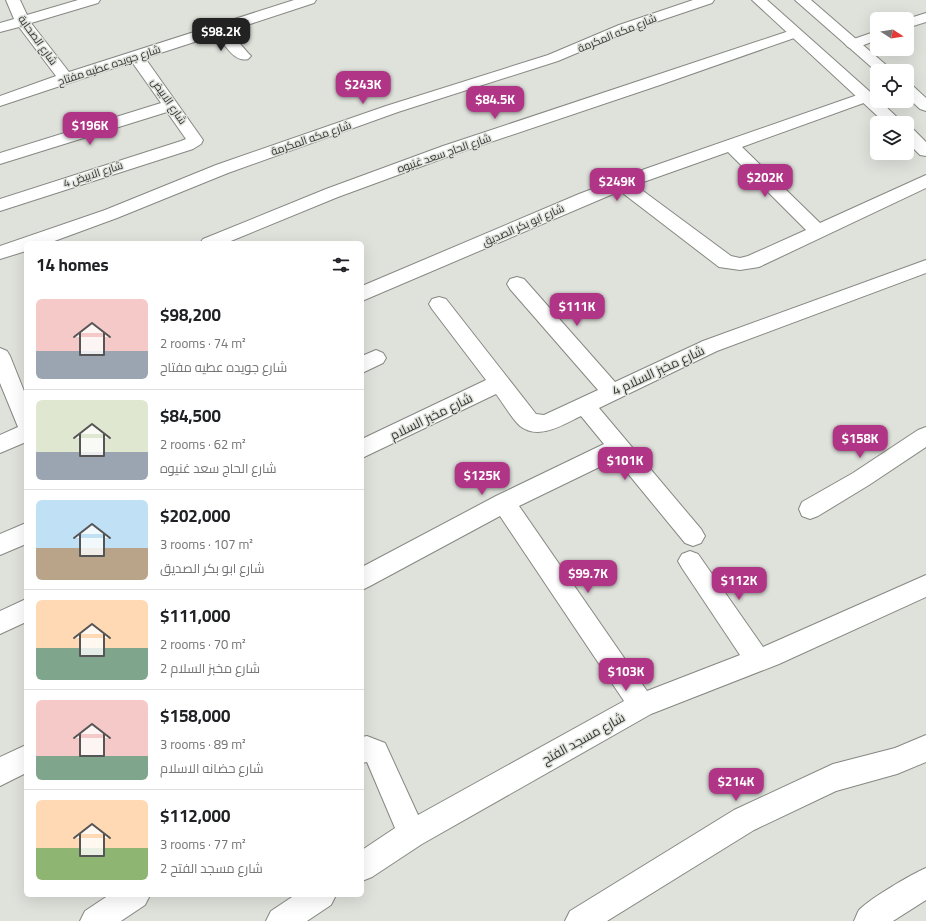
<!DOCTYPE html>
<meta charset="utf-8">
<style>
:root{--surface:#fff;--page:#f2f2f2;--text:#202124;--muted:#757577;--line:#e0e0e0;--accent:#b13586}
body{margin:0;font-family:Georgia,Cairo,serif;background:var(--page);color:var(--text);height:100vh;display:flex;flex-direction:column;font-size:15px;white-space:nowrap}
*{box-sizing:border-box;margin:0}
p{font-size:13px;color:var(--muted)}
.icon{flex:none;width:22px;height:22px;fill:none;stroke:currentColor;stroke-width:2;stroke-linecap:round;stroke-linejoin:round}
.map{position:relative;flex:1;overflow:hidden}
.details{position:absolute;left:24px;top:241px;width:340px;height:656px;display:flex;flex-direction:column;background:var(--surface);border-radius:6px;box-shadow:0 4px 16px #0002}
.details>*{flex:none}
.needle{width:26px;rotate:102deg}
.buttons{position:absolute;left:870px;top:12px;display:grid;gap:8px}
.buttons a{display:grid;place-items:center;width:44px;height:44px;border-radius:6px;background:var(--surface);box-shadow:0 4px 16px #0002;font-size:20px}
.price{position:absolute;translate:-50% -34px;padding:0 9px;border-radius:8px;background:var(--accent);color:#fff;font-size:13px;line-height:26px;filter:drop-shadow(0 1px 2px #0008)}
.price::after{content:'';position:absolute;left:50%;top:24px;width:12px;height:9px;margin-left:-6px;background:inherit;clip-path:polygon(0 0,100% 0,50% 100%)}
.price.on{background:#222;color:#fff}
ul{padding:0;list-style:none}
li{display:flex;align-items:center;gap:12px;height:100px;padding:0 12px}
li+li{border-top:1px solid var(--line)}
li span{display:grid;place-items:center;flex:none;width:112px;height:80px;border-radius:6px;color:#555}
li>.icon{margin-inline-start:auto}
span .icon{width:48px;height:48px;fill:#fffc;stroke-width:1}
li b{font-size:17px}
h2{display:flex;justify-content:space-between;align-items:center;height:48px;padding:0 12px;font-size:17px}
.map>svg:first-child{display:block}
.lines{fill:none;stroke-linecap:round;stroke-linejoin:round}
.street-casing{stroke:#868883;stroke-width:2}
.primary-casing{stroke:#868883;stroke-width:2}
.street{fill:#fff;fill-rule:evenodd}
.primary{fill:#fff;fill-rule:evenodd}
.labels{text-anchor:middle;stroke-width:3;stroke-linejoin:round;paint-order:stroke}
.far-street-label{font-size:11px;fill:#363735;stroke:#dfe1db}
.street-label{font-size:13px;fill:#363735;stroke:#dfe1db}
</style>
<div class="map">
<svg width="926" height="921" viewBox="0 0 926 921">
<rect width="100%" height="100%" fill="#dfe1db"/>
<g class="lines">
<g class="street-casing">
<g id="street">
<path d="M6 0H20L27 15 78 0H100L98 3 31 23 69 72 294 0H316L314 3 229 31 248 53 251 56 248 59C234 63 225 44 216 35L145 58 203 140 201 144 193 149 0 211V199L181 141 186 139 167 112 0 164V153L161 103 132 62 0 106V96L56 76 19 27 0 32V23L14 19Z"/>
<polygon points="693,0 714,0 712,3 629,31 558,61 398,112 228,173 117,218 49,243 26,243 26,251 0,259 0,246 105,210 216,165 386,106 548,55 619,25"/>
<polygon points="926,13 926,22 907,28 907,19"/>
<polygon points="795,29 800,30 802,33 800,36 660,85 455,154 338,197 226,243 200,243 203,239 326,189 443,146"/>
<polygon points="877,31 877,40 853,49 848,47 845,44 848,41"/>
<path d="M866 92 872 94 874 97 872 100 742 147 820 223 926 175V188L759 267 740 270 719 267 620 191 362 301V286L579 194 645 169ZM728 152 806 230 748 256 740 258 731 256 635 185Z"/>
<path d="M926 260V273L717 351 599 408 701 529 705 536 701 543 693 546 685 543 616 459 519 506 647 691 740 655 682 568 678 561 682 554 690 551 698 554 763 647 926 575V597L779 664 651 714 422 844 372 877 362 881V850L395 828 367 762 362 763V737L367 736 385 743 418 815 624 701 500 516 370 586 362 590V567L496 496 604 444 581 416C564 424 539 441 520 426 512 419 503 403 496 394L362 458V439L486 380 432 309 429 304 432 299 439 297 446 299 536 414 544 415 598 390 510 289 507 284 510 279 517 277 524 279 615 382 703 341Z"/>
<polygon points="0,348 7,351 10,356 26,396 26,442 0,453 0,435 18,427 0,383"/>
<polygon points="376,350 383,353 386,358 383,363 362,373 362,356"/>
<polygon points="926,427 926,447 869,485 818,516 810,519 802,516 799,509 802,502 853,473 918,430"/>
<polygon points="26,523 26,544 0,555 0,534"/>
<polygon points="26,599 26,622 0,634 0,611"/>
<polygon points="926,735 926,762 897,774 836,791 754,830 607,921 565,921 570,911 734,810 833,764 895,748"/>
<polygon points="26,745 26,773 0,786 0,757"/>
<path d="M926 868V900L893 921H854C856 917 857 913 859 910 871 898 910 875 926 868Z"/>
<polygon points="109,895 150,895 145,905 121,921 80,921 85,911"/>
<polygon points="295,895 336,895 331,905 307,921 266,921 271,911"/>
</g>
</g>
<g class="primary-casing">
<g id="primary">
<polygon points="752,0 767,0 877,98 877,101 880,101 903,123 885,123"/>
<polygon points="795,0 811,0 893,71 877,72"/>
<polygon points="907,84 913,86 926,98 926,111 920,109 907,97"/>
<polygon points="907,128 913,129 926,142 926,156 920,155 907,142"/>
</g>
</g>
<use href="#street" class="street"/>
<use href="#primary" class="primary"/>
</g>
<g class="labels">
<g class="far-street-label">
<text transform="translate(617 33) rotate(-22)" y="4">شارع مكه المكرمة</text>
<text transform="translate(38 40) rotate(54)" y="4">شارع الصحابة</text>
<text transform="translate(109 65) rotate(-18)" y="4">شارع جويده عطيه مفتاح</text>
<text transform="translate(169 101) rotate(55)" y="4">شارع الابيض</text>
<text transform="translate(311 138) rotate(-19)" y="4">شارع مكه المكرمة</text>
<text transform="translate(444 153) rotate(-19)" y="4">شارع الحاج سعد غنيوه</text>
<text transform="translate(93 174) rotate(-18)" y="4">شارع الابيض 4</text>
<text transform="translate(523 225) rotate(-24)" y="4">شارع ابو بكر الصديق</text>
</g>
<g class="street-label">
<text transform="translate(658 370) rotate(-25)" y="5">شارع مخبز السلام 4</text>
<text transform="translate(431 416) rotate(-26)" y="5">شارع مخبز السلام</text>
<text transform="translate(583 738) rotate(-29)" y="5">شارع مسجد الفتح</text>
</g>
</g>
</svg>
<div class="buttons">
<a><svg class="needle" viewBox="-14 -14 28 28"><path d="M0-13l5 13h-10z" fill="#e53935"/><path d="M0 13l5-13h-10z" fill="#757577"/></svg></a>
<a><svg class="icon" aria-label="locate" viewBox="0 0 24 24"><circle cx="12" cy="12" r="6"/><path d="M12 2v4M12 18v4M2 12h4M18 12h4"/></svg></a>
<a><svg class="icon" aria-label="layers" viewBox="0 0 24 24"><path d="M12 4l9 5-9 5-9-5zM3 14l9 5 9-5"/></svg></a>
</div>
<b class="price on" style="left:221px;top:52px">$98.2K</b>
<b class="price" style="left:363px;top:105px">$243K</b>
<b class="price" style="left:495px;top:120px">$84.5K</b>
<b class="price" style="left:90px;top:146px">$196K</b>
<b class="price" style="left:765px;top:198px">$202K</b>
<b class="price" style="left:617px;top:202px">$249K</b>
<b class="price" style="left:577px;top:327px">$111K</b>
<b class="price" style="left:860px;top:459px">$158K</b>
<b class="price" style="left:625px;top:481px">$101K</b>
<b class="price" style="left:482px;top:496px">$125K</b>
<b class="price" style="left:588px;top:594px">$99.7K</b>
<b class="price" style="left:739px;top:601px">$112K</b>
<b class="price" style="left:626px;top:692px">$103K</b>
<b class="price" style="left:736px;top:802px">$214K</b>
<section class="details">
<h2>14 homes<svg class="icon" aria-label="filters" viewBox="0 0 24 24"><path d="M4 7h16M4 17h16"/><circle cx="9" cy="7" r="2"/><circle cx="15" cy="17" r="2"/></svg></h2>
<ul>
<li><span style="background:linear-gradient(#f6c9c9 65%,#9aa5b1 0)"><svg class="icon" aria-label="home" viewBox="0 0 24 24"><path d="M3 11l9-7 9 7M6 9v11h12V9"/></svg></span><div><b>$98,200</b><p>2 rooms · 74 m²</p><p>شارع جويده عطيه مفتاح</p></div></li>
<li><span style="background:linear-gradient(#dfe7d0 65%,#9aa5b1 0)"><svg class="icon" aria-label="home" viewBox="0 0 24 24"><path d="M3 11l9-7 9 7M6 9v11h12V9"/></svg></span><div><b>$84,500</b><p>2 rooms · 62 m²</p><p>شارع الحاج سعد غنيوه</p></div></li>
<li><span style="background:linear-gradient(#bfe0f5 60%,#b9a48a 0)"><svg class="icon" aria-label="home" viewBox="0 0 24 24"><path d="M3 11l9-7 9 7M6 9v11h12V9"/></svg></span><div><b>$202,000</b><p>3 rooms · 107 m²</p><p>شارع ابو بكر الصديق</p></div></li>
<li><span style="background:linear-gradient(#ffd9b3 60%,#7fa58c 0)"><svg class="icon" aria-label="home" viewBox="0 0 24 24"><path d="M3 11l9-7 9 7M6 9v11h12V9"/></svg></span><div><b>$111,000</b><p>2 rooms · 70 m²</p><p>شارع مخبز السلام 2</p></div></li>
<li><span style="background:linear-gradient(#f6c9c9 70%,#7fa58c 0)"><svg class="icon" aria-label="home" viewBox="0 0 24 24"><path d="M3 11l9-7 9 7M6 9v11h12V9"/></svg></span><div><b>$158,000</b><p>3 rooms · 89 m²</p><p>شارع حضانه الاسلام</p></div></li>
<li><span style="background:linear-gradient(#ffd9b3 60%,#8fb573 0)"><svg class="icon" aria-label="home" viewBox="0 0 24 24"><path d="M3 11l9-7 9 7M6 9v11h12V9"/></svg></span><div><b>$112,000</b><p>3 rooms · 77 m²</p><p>شارع مسجد الفتح 2</p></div></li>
</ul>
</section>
</div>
